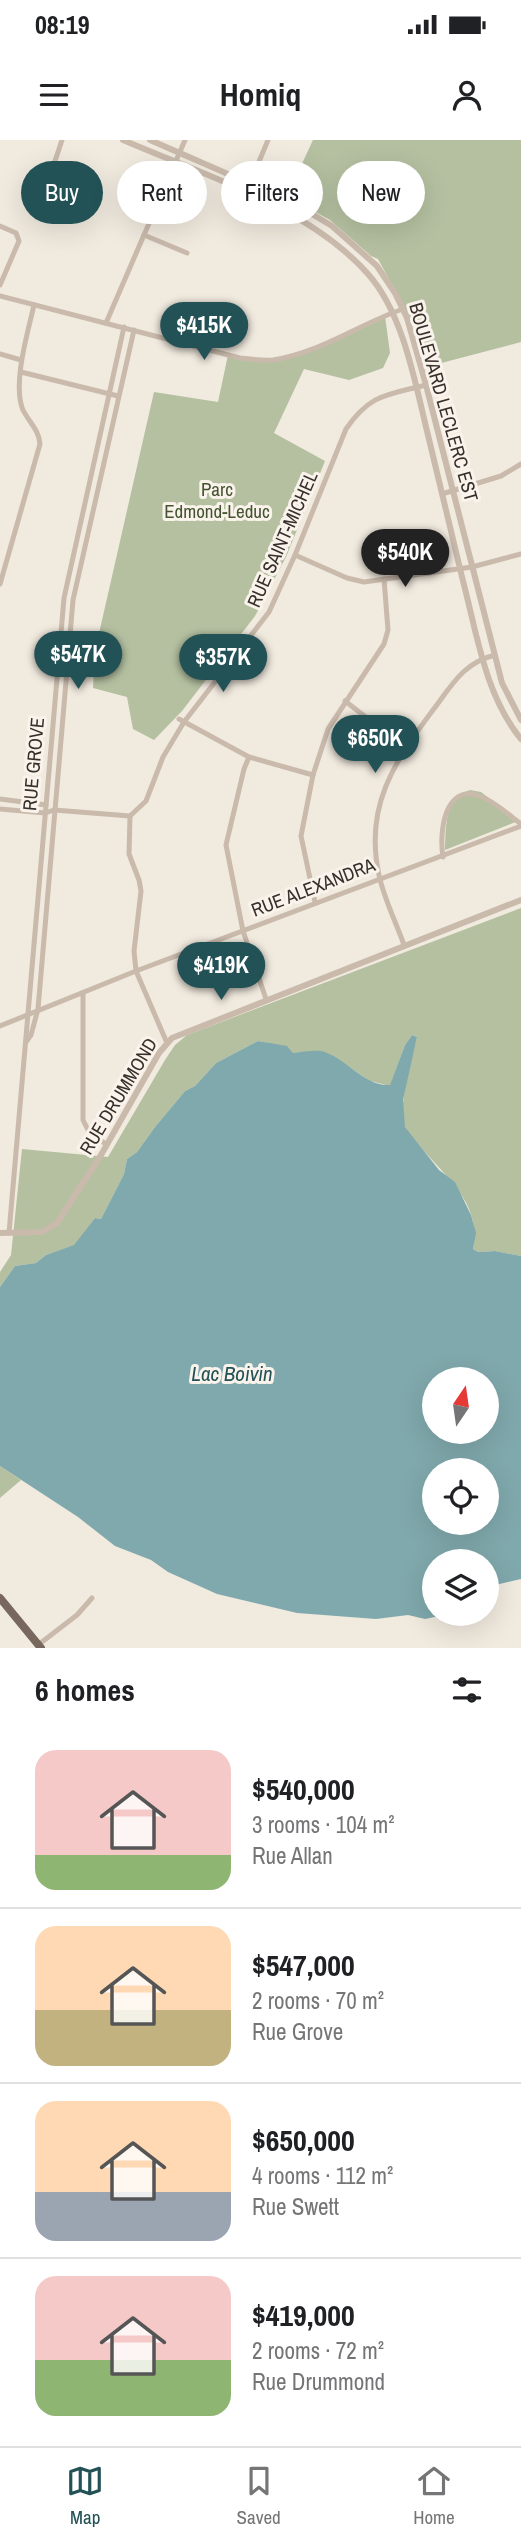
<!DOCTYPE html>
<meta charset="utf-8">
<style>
:root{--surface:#fff;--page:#f6f6f6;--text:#202124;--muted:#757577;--line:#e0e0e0;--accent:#225156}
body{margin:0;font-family:"Archivo Narrow",sans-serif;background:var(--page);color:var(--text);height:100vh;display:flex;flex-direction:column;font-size:26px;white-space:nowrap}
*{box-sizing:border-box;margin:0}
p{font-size:23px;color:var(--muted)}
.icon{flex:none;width:38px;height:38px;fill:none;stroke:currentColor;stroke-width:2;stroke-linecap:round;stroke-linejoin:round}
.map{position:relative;height:1508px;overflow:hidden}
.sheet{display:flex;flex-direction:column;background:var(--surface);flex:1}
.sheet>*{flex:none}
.guide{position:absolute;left:21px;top:21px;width:480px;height:63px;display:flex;gap:14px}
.needle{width:46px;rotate:13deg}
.tools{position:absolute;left:422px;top:1227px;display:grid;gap:14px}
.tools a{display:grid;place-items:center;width:77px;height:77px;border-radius:50%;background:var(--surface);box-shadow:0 7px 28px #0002;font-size:35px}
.price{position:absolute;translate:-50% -60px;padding:0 16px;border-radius:24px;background:var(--accent);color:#fff;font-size:23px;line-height:46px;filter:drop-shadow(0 2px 4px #0008)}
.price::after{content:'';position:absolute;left:50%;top:42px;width:21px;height:16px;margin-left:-10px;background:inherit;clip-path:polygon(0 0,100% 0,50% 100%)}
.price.on{background:#222;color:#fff}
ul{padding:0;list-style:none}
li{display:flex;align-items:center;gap:21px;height:175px;padding:0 35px}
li+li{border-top:2px solid var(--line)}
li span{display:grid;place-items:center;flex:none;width:196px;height:140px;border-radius:21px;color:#555}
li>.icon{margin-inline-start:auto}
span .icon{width:84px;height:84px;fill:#fffc;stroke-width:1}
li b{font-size:30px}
h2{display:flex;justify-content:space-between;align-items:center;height:84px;padding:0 35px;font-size:30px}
.pill{padding:0 24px;border-radius:32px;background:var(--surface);box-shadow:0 7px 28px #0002;font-size:24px;line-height:63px}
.pill.on{background:var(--accent);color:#fff}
.status{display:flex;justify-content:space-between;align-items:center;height:49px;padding:0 35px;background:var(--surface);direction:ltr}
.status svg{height:19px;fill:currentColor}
header{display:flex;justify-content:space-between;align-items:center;height:91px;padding:0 35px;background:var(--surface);font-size:32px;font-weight:800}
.tabs{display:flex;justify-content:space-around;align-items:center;height:98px;border-top:2px solid var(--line);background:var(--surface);font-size:19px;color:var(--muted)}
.tabs a{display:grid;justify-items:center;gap:4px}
.tabs .on{color:var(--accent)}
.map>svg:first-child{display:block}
.green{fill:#b4c0a0}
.water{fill:#80a9ad;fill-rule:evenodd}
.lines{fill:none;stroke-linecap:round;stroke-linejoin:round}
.minor{stroke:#c9baac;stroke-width:5}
.tertiary{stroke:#c9baac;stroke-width:6}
.primary{stroke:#78675c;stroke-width:8}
.labels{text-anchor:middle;stroke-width:6;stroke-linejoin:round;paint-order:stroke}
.street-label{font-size:19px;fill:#372f2a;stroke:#f9f3ec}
.park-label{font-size:19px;fill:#455430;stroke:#f9f3ec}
.water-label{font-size:21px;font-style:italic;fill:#225156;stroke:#f9f3ec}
</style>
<div class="status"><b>08:19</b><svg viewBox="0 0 49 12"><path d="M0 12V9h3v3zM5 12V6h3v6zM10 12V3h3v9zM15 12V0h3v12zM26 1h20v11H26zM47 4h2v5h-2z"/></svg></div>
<header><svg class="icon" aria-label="menu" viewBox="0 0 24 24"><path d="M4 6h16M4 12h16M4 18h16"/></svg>Homiq<svg class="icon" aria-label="person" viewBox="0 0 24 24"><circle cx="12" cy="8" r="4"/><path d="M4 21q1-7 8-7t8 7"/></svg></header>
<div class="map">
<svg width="521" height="1508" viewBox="0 0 521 1508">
<rect width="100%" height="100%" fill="#f1eadf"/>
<g class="green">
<polygon points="313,0 521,0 521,202 426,227 420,196 378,119 371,116 330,80 287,56"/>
<polygon points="385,176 390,213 383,228 349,240 304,229 274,293 325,321 286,417 255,476 182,571 154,600 133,589 127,557 93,548 95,511 154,252 218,262 228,215 270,220 296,215"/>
<path d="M470 650 481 652 518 681 445 710C446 688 444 658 470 650Z"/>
<path d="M521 768V1116L495 1111 478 1112 473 1109C482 1062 445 1037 418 1004 415 999 407 993 405 987 397 967 412 919 417 897L412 895 405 905 390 946 370 941 336 918 319 911 293 913 281 906 258 901 216 923 195 946 185 951 155 987 137 1012 127 1019 124 1034 101 1079 95 1078 75 1105 46 1115 36 1123 15 1126 0 1147V1132L11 1115 22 1009 108 1017 165 920 175 905 187 895Z"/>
<polygon points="0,1326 21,1340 0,1358"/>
</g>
<path class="water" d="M412 895 417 897 403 960 405 987 439 1030 455 1042 471 1075 476 1093 473 1109 478 1112 495 1111 521 1116V1439L487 1447 486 1421H434V1474H448L425 1479 408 1475 376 1479 297 1473 217 1454 168 1432 151 1420 115 1406 78 1377 0 1326V1147L15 1126 36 1123 46 1115 74 1105 95 1078 101 1079 124 1034 127 1019 137 1012 155 987 185 951 195 946 216 923 258 901 287 906 293 913C302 912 313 910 321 911 346 917 364 947 390 945L405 905ZM434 1239H486V1292H434ZM434 1330H486V1382H434Z"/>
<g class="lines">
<g class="minor">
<polyline points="52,30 62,0"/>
<polyline points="246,53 268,0"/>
<polyline points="0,86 16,93 19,101 0,145"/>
<polyline points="144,95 187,113"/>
<path d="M0 156 240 218C251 219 263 221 273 220 320 213 359 184 403 169"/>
<polyline points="106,183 185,0"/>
<polyline points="0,214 21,220"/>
<polyline points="21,232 118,256"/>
<polyline points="442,354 501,336 521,324"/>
<polyline points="295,415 347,438 364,442 472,427 521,414"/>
<path d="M0 444 40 304C39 290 29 282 23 270 12 244 28 192 34 165"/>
<polyline points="345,561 406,608"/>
<polyline points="179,579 249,617 313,635"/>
<polyline points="249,617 244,629 226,705 243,791 266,859"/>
<polyline points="0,659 46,665"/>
<polyline points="0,669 45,673 54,670 130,676"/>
<path d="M443 717C439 693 444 643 480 656 494 661 509 675 521 684"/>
<polyline points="315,762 301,696 313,635 328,589 384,504 388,490 384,439"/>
<path d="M404 805C396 782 384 759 379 735 364 667 394 622 433 570 452 545 463 523 495 515"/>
<polyline points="83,853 83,980 89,992 107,1005"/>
<polyline points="0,886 136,831 521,686"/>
<polyline points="26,902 31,895 38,869 73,460 134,190"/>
<path d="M167 903 136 831 134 811 141 751 139 740 129 714 130 676 146 661 163 617 184 582 269 472 295 415 346 289C370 254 387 255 426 245"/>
<polyline points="9,1093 64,458 124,187"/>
<polyline points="38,1505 77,1475 92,1458"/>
</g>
<g class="tertiary">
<path d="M123 0C204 35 309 67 368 134 403 173 415 242 427 291 439 341 451 391 463 441 477 494 485 555 521 599"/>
<polyline points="150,0 292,62 332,86 377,126 395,153 407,178 426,245 502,543 521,580"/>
<polyline points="0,1093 42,1092 57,1083 101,1015 159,913 172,898 521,760"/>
</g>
<polyline class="primary" points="0,1458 41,1508"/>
</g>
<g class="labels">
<g class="street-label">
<text transform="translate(444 262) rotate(74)" y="7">BOULEVARD LECLERC EST</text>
<text transform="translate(282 399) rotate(-66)" y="7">RUE SAINT-MICHEL</text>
<text transform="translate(33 624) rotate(-85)" y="7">RUE GROVE</text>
<text transform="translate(313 747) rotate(-21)" y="7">RUE ALEXANDRA</text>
<text transform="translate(118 956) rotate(-59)" y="7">RUE DRUMMOND</text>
</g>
<g class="park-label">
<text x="217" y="356">Parc<tspan x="217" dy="22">Edmond-Leduc</tspan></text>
</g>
<g class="water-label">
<text x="232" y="1241">Lac Boivin</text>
</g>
</g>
</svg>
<div class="tools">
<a><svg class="needle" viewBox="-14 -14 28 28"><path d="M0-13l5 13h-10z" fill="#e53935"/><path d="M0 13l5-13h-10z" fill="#757577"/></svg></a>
<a><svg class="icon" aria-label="locate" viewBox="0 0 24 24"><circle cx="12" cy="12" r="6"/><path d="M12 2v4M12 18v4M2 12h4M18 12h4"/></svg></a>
<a><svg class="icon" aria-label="layers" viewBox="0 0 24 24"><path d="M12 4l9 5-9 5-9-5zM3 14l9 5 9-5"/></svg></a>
</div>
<b class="price" style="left:204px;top:222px">$415K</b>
<b class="price on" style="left:405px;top:449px">$540K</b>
<b class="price" style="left:78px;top:551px">$547K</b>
<b class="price" style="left:223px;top:554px">$357K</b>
<b class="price" style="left:375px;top:635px">$650K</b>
<b class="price" style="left:221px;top:862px">$419K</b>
<div class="guide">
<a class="pill on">Buy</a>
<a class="pill">Rent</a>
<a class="pill">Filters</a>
<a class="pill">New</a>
</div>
</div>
<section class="sheet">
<h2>6 homes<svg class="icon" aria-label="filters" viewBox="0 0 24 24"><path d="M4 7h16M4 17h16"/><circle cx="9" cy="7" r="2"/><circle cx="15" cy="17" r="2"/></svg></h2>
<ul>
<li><span style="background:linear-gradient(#f6c9c9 75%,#8fb573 0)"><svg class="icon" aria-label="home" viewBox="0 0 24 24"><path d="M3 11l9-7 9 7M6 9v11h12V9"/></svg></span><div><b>$540,000</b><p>3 rooms · 104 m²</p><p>Rue Allan</p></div></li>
<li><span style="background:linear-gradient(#ffd9b3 60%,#c2b280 0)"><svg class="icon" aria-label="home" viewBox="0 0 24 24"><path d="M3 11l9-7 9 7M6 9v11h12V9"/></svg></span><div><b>$547,000</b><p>2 rooms · 70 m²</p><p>Rue Grove</p></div></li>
<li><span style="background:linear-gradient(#ffd9b3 65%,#9aa5b1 0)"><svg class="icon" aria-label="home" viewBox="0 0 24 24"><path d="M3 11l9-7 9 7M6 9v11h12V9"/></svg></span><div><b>$650,000</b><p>4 rooms · 112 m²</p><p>Rue Swett</p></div></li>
<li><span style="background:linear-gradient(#f6c9c9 60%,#8fb573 0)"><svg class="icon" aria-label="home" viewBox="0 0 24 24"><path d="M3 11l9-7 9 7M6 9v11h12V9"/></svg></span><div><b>$419,000</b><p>2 rooms · 72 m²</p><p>Rue Drummond</p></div></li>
</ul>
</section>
<nav class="tabs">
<a class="on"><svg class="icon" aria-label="map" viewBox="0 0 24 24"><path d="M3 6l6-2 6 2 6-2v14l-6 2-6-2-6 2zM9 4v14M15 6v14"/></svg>Map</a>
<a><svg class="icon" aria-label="saved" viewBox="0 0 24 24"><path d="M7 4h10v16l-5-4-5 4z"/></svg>Saved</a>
<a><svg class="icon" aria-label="home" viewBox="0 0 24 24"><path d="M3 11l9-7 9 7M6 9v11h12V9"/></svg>Home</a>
</nav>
